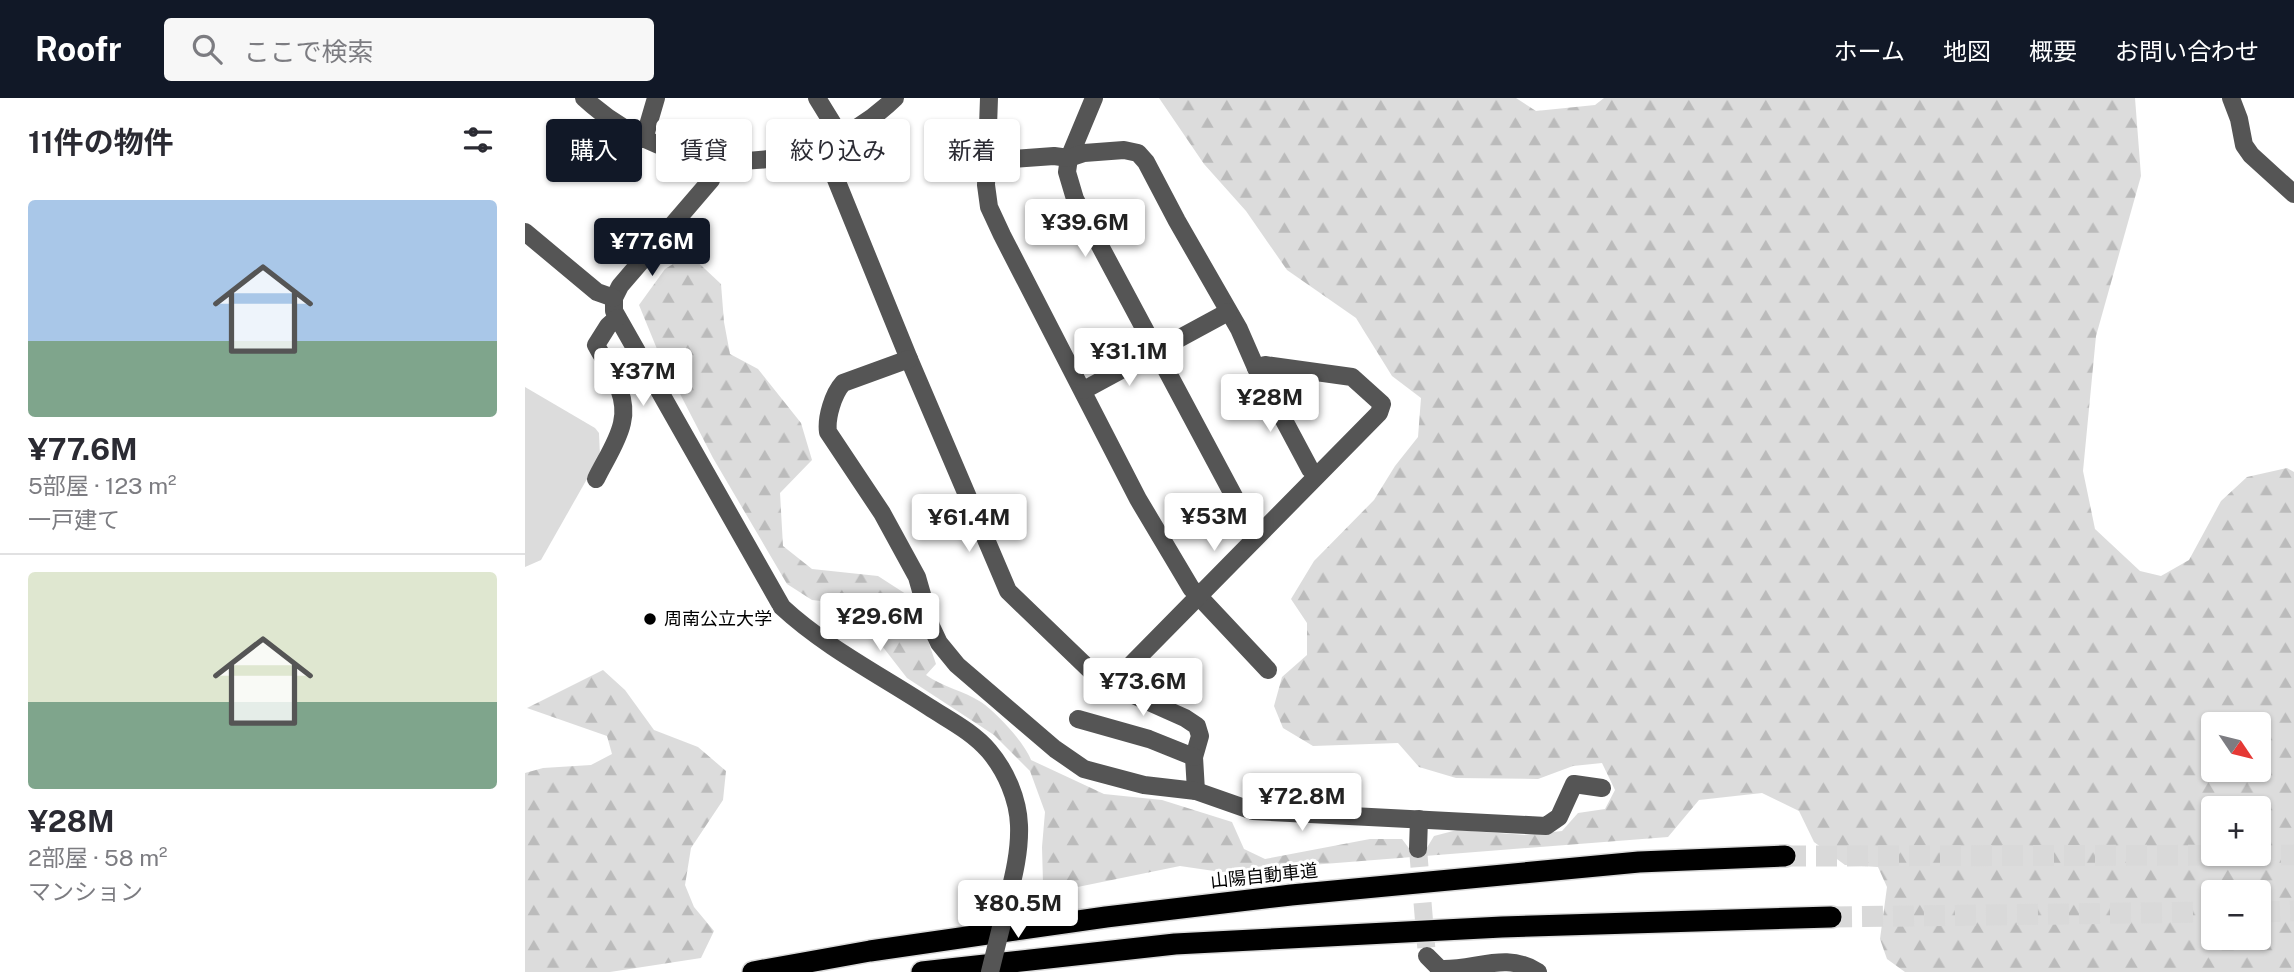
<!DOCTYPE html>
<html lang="ja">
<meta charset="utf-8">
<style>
:root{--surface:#fff;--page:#f7f7f7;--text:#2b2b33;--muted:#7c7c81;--line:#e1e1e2;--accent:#111827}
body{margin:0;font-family:"Public Sans","Noto Sans JP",sans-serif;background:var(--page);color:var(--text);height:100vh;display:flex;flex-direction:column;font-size:26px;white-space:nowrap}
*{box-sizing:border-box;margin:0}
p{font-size:23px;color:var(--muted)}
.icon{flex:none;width:38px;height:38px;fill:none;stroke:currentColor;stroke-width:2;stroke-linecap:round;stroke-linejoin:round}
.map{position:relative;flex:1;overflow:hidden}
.sheet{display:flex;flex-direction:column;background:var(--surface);width:525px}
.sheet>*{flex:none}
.guide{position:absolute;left:21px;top:21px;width:665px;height:63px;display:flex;gap:14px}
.needle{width:46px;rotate:125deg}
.controls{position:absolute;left:1676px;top:614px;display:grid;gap:14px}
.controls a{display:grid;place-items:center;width:70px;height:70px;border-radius:7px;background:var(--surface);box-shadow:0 2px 5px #0004;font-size:35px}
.price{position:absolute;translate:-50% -60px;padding:0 16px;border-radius:7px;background:#fff;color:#222;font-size:23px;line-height:46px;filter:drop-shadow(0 2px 4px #0008)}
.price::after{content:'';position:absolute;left:50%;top:42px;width:21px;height:16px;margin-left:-10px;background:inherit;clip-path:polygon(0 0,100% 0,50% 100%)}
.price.on{background:var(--accent);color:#fff}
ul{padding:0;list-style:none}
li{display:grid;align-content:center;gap:14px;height:371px;padding:0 28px}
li+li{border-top:2px solid var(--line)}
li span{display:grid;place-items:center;height:217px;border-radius:7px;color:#555}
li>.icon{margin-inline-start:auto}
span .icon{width:126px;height:126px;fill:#fffc;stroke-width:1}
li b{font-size:30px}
h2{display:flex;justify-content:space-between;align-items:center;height:84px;padding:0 28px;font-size:30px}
.tag{padding:0 24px;border-radius:7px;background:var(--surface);box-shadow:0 2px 5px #0004;font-size:24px;line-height:63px}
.tag.on{background:var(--accent);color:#fff}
header{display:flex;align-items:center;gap:42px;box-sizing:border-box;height:98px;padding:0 35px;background:var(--accent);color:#fff}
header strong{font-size:33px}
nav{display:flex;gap:38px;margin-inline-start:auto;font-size:24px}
.search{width:490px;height:63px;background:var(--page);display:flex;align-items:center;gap:18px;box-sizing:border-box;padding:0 24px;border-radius:7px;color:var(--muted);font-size:26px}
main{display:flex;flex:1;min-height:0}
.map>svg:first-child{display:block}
.grass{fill:#dcdcdc}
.forest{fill:url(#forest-firs);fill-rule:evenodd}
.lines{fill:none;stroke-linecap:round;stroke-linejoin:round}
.minor-tunnel{stroke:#d9d9d9;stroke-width:18;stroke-dasharray:18 9;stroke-linecap:butt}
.highway-tunnel{stroke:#d9d9d9;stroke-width:21;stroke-dasharray:21 10;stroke-linecap:butt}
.highway-casing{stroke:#dbdbdb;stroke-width:24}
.minor{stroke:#555;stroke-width:18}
.highway{stroke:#000;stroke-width:21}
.minor-bridge{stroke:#555;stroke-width:18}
.poi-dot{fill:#000;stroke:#fff;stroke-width:2.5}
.labels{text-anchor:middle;stroke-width:6;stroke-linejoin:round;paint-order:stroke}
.poi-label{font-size:18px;fill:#000;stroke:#fff;text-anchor:start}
.street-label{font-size:18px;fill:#000;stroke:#fff}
</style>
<header>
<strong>Roofr</strong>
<div class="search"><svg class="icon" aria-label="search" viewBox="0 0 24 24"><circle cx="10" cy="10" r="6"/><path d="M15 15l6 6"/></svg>ここで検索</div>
<nav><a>ホーム</a><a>地図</a><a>概要</a><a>お問い合わせ</a></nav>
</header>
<main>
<section class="sheet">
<h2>11件の物件<svg class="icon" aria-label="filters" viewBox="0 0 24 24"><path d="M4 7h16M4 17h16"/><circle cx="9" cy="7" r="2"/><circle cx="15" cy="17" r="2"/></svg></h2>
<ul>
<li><span style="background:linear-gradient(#a9c7e8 65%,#7fa58c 0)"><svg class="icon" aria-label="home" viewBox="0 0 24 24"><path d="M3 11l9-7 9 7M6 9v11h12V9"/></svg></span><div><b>¥77.6M</b><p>5部屋 · 123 m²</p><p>一戸建て</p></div></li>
<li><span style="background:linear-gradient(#dfe7d0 60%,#7fa58c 0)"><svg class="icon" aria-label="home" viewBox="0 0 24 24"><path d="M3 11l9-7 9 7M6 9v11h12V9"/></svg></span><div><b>¥28M</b><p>2部屋 · 58 m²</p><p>マンション</p></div></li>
</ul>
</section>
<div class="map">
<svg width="1769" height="874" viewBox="0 0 1769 874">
<defs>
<pattern id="forest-firs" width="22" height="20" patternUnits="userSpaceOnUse" patternTransform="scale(1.75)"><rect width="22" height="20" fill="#dcdcdc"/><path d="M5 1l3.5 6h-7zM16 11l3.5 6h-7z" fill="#bbb"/></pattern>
</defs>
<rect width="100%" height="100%" fill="#fff"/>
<polygon class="grass" points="0,289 70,330 74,335 75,358 16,462 0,469"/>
<g class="forest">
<path d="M634 0H991L1011 13 1070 7 1079 0H1610L1616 78 1571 238 1558 373 1570 431 1615 473 1636 478 1664 462 1696 403 1722 379 1762 370 1769 374V874H1380L1362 861 1355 841 1362 789 1353 769 1320 767 1289 744 1274 713 1237 695 1174 702 1143 739 696 774 655 768 538 792 518 785 517 749 520 714 505 673 469 637 382 580 354 544 359 517 339 508 287 502 262 486 188 360 132 251 114 207 140 171 164 156 196 186 199 224 205 256 233 271 276 325 287 362 255 395 258 448 287 471 353 478 384 498 400 534 411 566 401 577C418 589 439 593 456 604 472 615 499 644 506 662L579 696 637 702 707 724 719 751 740 761 845 741H877L886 753H900L909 738 932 732 1001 737 1037 733 1053 715 1080 711 1090 692 1077 665 1048 668 1013 681 931 680 894 669 873 645 788 648 758 630 749 608 757 579 782 557V525L766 501 789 463 849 402 870 368 893 339 896 300 867 278 831 220 762 172 721 113 679 66ZM1689 626H1734V672H1689ZM1689 710H1734V756H1689ZM1689 794H1734V840H1689Z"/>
<polygon points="78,572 100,592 129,632 173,649 201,673 198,702 166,750 160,787 169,809 189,833 176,860 85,874 0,874 0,675 18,670 66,667 87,656 82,638 2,610"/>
</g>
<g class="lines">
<polyline class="minor-tunnel" points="893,751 902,858"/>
<g class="highway-tunnel">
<polyline points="1260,758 1769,757"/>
<polyline points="1734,814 1769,813"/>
<polyline points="1306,819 1689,814"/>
</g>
<g class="highway-casing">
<g id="highway">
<polyline points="228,874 345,853 581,819 766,797 1114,764 1260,758"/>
<polyline points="397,874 650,846 977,829 1306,819"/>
</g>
</g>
<g class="minor">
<path d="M59 0C148 82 282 85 370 0"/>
<polyline points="292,0 316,39"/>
<polyline points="464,0 461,87 464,109 477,137 613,401 666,490 743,572"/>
<polyline points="569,0 544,60 542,74 550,101 727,432 733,437"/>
<polyline points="1706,0 1714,21 1719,47 1726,57 1769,96"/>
<polyline points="119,41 131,0"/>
<polyline points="297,47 384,261 483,493 565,572 604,595 660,620 672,628 675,638 669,659 671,693"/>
<path d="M193 63 186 82 95 188 89 200V213L257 509C300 549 355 577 404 609 424 622 448 634 464 653 481 673 493 701 494 727 495 752 489 777 483 801"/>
<polyline points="462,63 529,58 544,60 559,55 599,52 613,55 621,64 652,123 714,231 731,270 785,371 792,377"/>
<polyline points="0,134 72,194 89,200"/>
<path d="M384 261 318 285C308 296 301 320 303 334L357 415 392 479 406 528 414 545 432 567 530 651 559 671 619 687 671 693 728 713 1021 728 1034 719 1049 686 1077 690"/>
<polyline points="559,292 703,214"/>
<path d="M71 381C79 364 93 344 97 325 104 297 84 271 71 247L83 228 92 220"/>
<polyline points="588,585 854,315 857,306 827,279 740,267 731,270"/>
<polyline points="553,621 624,641 669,659"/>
<polyline points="893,751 894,721"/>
<path d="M902 858 915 871C949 873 981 853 1013 874"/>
</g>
<use href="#highway" class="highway"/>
<polyline class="minor-bridge" points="465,874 483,801"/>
</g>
<circle class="poi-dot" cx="125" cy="521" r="7"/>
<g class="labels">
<g class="poi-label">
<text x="139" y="527">周南公立大学</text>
</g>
<g class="street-label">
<text transform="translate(739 778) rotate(-6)" y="6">山陽自動車道</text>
</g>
</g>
</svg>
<div class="controls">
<a><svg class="needle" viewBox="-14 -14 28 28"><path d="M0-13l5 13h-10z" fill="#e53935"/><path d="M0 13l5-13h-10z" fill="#7c7c81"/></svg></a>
<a>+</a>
<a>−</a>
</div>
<b class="price" style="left:560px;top:161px">¥39.6M</b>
<b class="price on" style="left:127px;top:180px">¥77.6M</b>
<b class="price" style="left:604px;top:290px">¥31.1M</b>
<b class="price" style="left:118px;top:310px">¥37M</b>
<b class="price" style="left:745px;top:336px">¥28M</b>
<b class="price" style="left:689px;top:455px">¥53M</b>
<b class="price" style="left:444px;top:456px">¥61.4M</b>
<b class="price" style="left:355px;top:555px">¥29.6M</b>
<b class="price" style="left:618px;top:620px">¥73.6M</b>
<b class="price" style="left:777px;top:735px">¥72.8M</b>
<b class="price" style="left:493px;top:842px">¥80.5M</b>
<div class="guide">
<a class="tag on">購入</a>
<a class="tag">賃貸</a>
<a class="tag">絞り込み</a>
<a class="tag">新着</a>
</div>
</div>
</main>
